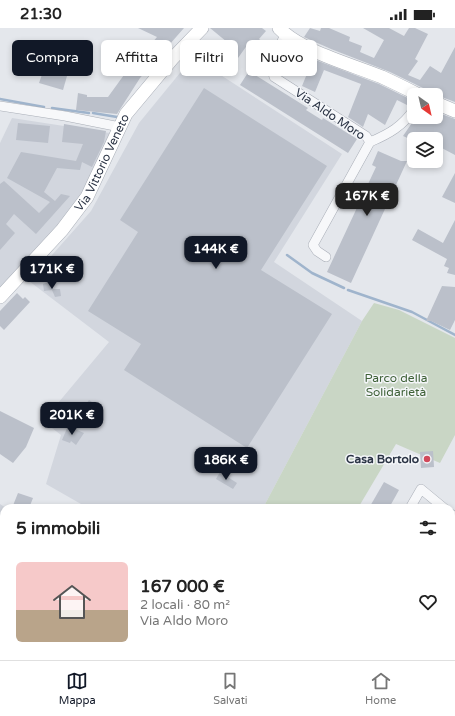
<!DOCTYPE html>
<html lang="it">
<meta charset="utf-8">
<style>
:root{--surface:#fff;--page:#f6f6f6;--text:#222;--muted:#767676;--line:#e0e0e0;--accent:#111827}
body{margin:0;font-family:"Varela Round",sans-serif;background:var(--page);color:var(--text);height:100vh;display:flex;flex-direction:column;font-size:15px;white-space:nowrap}
*{box-sizing:border-box;margin:0}
p{font-size:13px;color:var(--muted)}
.icon{flex:none;width:22px;height:22px;fill:none;stroke:currentColor;stroke-width:2;stroke-linecap:round;stroke-linejoin:round}
.map{position:relative;flex:1;overflow:hidden}
.drawer{position:absolute;left:0px;top:476px;width:455px;height:156px;display:flex;flex-direction:column;background:var(--surface);border-radius:12px 12px 0 0;box-shadow:0 2px 6px #0003}
.drawer>*{flex:none}
.top-card{position:absolute;left:12px;top:12px;width:431px;height:36px;display:flex;gap:8px}
.needle{width:26px;rotate:146deg}
.buttons{position:absolute;left:407px;top:60px;display:grid;gap:8px}
.buttons a{display:grid;place-items:center;width:36px;height:36px;border-radius:6px;background:var(--surface);box-shadow:0 2px 6px #0003;font-size:20px}
.price{position:absolute;translate:-50% -34px;padding:0 9px;border-radius:8px;background:var(--accent);color:#fff;font-size:13px;line-height:26px;filter:drop-shadow(0 1px 2px #0008)}
.price::after{content:'';position:absolute;left:50%;top:24px;width:12px;height:9px;margin-left:-6px;background:inherit;clip-path:polygon(0 0,100% 0,50% 100%)}
.price.selected{background:#222;color:#fff}
ul{padding:0;list-style:none}
li{display:flex;align-items:center;gap:12px;height:100px;padding:0 16px}
li span{display:grid;place-items:center;flex:none;width:112px;height:80px;border-radius:6px;color:#555}
li>.icon{margin-inline-start:auto}
span .icon{width:48px;height:48px;fill:#fffc;stroke-width:1}
li b{font-size:17px}
h2{display:flex;justify-content:space-between;align-items:center;height:48px;padding:0 16px;font-size:17px}
.pill{padding:0 14px;border-radius:6px;background:var(--surface);box-shadow:0 2px 6px #0003;font-size:14px;line-height:36px}
.pill.selected{background:var(--accent);color:#fff}
.status{display:flex;justify-content:space-between;align-items:center;height:28px;padding:0 20px;background:var(--surface);direction:ltr}
.status svg{height:11px;fill:currentColor}
.tab-bar{display:flex;justify-content:space-around;align-items:center;height:56px;border-top:1px solid var(--line);background:var(--surface);font-size:11px;color:var(--muted)}
.tab-bar a{display:grid;justify-items:center;gap:2px}
.tab-bar .selected{color:var(--accent)}
.map>svg:first-child{display:block}
.built{fill:#d2d6de}
.green{fill:#c9d6c5}
.lines{fill:none;stroke-linecap:round;stroke-linejoin:round}
.stream{stroke:#9fb4cc;stroke-width:2.5}
.building{fill:#bbc0ca}
.street-casing{stroke:#a9aeb7;stroke-width:10}
.secondary-casing{stroke:#a9aeb7;stroke-width:14}
.street{stroke:#f7f8fa;stroke-width:9}
.secondary{stroke:#fff;stroke-width:13}
.poi-dot{fill:#d1495b;stroke:#f4f6f9;stroke-width:1.5}
.labels{text-anchor:middle;stroke-width:3;stroke-linejoin:round;paint-order:stroke}
.street-label{font-size:12px;fill:#2b3445;stroke:#f4f6f9}
.park-label{font-size:12px;fill:#3f6138;stroke:#f4f6f9}
.poi-label{font-size:12px;font-weight:bold;fill:#2b3445;stroke:#f4f6f9;text-anchor:end}
</style>
<div class="status"><b>21:30</b><svg viewBox="0 0 49 12"><path d="M0 12V9h3v3zM5 12V6h3v6zM10 12V3h3v9zM15 12V0h3v12zM26 1h20v11H26zM47 4h2v5h-2z"/></svg></div>
<div class="map">
<svg width="455" height="632" viewBox="0 0 455 632">
<rect width="100%" height="100%" fill="#e4e7ec"/>
<g class="built">
<polygon points="193,29 342,126 274,234 362,293 263,480 88,480 46,456 61,407 43,393 109,314 29,253 91,183 139,95"/>
<polygon points="12,90 116,106 79,174 0,262 0,115"/>
<polygon points="0,476 6,480 4,480 4,546 0,550"/>
</g>
<polygon class="green" points="374,275 399,282 455,310 455,407 440,435 396,416 358,480 263,480 362,293"/>
<g class="lines">
<g class="stream">
<polyline points="0,71 44,79"/>
<polyline points="52,80 89,85"/>
<polyline points="93,85 117,89"/>
<polyline points="287,227 312,245 344,260"/>
<polyline points="348,262 412,284 455,307"/>
</g>
</g>
<g class="building">
<polygon points="138,0 184,0 140,50 117,86 76,82 78,65 87,67 87,69 108,69 129,40 130,41 157,9"/>
<polygon points="210,0 262,0 266,3 259,11 267,17 260,25 248,16 233,37 218,26 227,14"/>
<polygon points="310,0 320,3 321,0 329,0 350,9 349,13 362,18 360,24 374,30 384,12 363,0 389,0 404,8 409,0 415,0 428,6 415,31 418,33 408,47 420,52 430,38 441,45 455,19 455,74 439,68 427,66 423,60 390,44 331,21 304,9"/>
<polygon points="201,13 216,24 210,31 205,26 197,37 195,36 191,42 184,39 188,32 185,29"/>
<polygon points="313,31 379,56 414,73 414,75 409,78 397,72 385,97 368,86 363,99 348,89 361,56 324,42 315,64 302,58"/>
<polygon points="44,41 67,48 63,62 39,55"/>
<polygon points="249,43 308,80 306,82 322,92 323,90 357,111 348,125 240,57"/>
<polygon points="204,60 327,138 261,242 332,286 247,420 124,342 141,316 88,283 138,204 120,192"/>
<polygon points="436,84 455,91 455,127 436,117 436,111 414,111 414,113 403,108 416,89 436,89"/>
<polygon points="18,95 50,98 48,115 16,112"/>
<polygon points="64,96 106,103 104,114 92,139 82,134 80,142 57,140 44,164 55,173 61,166 70,168 36,206 14,186 6,196 15,205 0,222 0,156 4,153 39,185 50,174 7,150 21,124 76,133 83,116 62,114"/>
<polygon points="378,123 401,133 407,133 351,255 327,244 376,139 372,137"/>
<polygon points="455,145 455,175 442,169"/>
<polygon points="455,192 455,247 447,245 449,240 444,238 447,231 412,212 418,201 443,215"/>
<polygon points="48,254 53,261 60,261 61,268 55,269 52,262 44,263 43,256"/>
<polygon points="442,258 455,259 455,292 450,302 431,293 426,293"/>
<polygon points="17,265 23,271 25,269 30,274 4,302 0,298 0,283"/>
<polygon points="89,372 101,380 94,392 81,384"/>
<polygon points="0,383 34,400 26,419 13,435 0,426"/>
<polygon points="68,398 84,405 76,417 71,413 70,415 62,412"/>
<polygon points="433,423 434,439 421,440 420,424"/>
<polygon points="220,444 237,455 233,461 216,451"/>
<polygon points="384,454 399,462 389,480 369,480"/>
<polygon points="18,465 33,470 29,480 12,480"/>
</g>
<g class="lines">
<g class="street-casing">
<g id="street">
<path d="M285 7C279 20 269 34 274 49L366 108 370 114 313 217 317 223 326 229"/>
<polyline points="0,78 65,88 120,99"/>
<path d="M370 114C389 106 403 98 414 81"/>
<polyline points="410,480 421,461 444,480"/>
<polyline points="451,486 455,489"/>
<polyline points="451,579 455,574"/>
<polyline points="451,591 455,593"/>
<polyline points="322,632 324,628"/>
<polyline points="416,632 419,628"/>
</g>
</g>
<g class="secondary-casing">
<g id="secondary">
<path d="M279 0C300 23 353 37 382 49 395 55 407 61 419 67"/>
<polyline points="436,75 455,83"/>
<path id="s1" d="M0 269 62 202 87 169 126 86 172 31 202 0"/>
</g>
</g>
<use href="#street" class="street"/>
<use href="#secondary" class="secondary"/>
</g>
<circle class="poi-dot" cx="427" cy="431" r="4"/>
<g class="labels">
<g class="street-label">
<text transform="translate(330 86) rotate(34)" y="4">Via Aldo Moro</text>
<text dy="4" stroke="none"><textPath href="#s1" startOffset="170">Via Vittorio Veneto</textPath></text>
</g>
<g class="park-label">
<text x="396" y="354">Parco della<tspan x="396" dy="14">Solidarietà</tspan></text>
</g>
<g class="poi-label">
<text x="419" y="435">Casa Bortolo</text>
</g>
</g>
</svg>
<div class="buttons">
<a><svg class="needle" viewBox="-14 -14 28 28"><path d="M0-13l5 13h-10z" fill="#e53935"/><path d="M0 13l5-13h-10z" fill="#767676"/></svg></a>
<a><svg class="icon" aria-label="layers" viewBox="0 0 24 24"><path d="M12 4l9 5-9 5-9-5zM3 14l9 5 9-5"/></svg></a>
</div>
<b class="price selected" style="left:367px;top:189px">167K €</b>
<b class="price" style="left:216px;top:242px">144K €</b>
<b class="price" style="left:52px;top:262px">171K €</b>
<b class="price" style="left:72px;top:408px">201K €</b>
<b class="price" style="left:226px;top:453px">186K €</b>
<div class="top-card">
<a class="pill selected">Compra</a>
<a class="pill">Affitta</a>
<a class="pill">Filtri</a>
<a class="pill">Nuovo</a>
</div>
<section class="drawer">
<h2>5 immobili<svg class="icon" aria-label="filters" viewBox="0 0 24 24"><path d="M4 7h16M4 17h16"/><circle cx="9" cy="7" r="2"/><circle cx="15" cy="17" r="2"/></svg></h2>
<ul>
<li><span style="background:linear-gradient(#f6c9c9 60%,#b9a48a 0)"><svg class="icon" aria-label="home" viewBox="0 0 24 24"><path d="M3 11l9-7 9 7M6 9v11h12V9"/></svg></span><div><b>167 000 €</b><p>2 locali · 80 m²</p><p>Via Aldo Moro</p></div><svg class="icon" aria-label="heart" viewBox="0 0 24 24"><path d="M12 20l-8-8c-3-5 5-10 8-4 3-6 11-1 8 4z"/></svg></li>
</ul>
</section>
</div>
<nav class="tab-bar">
<a class="selected"><svg class="icon" aria-label="map" viewBox="0 0 24 24"><path d="M3 6l6-2 6 2 6-2v14l-6 2-6-2-6 2zM9 4v14M15 6v14"/></svg>Mappa</a>
<a><svg class="icon" aria-label="saved" viewBox="0 0 24 24"><path d="M7 4h10v16l-5-4-5 4z"/></svg>Salvati</a>
<a><svg class="icon" aria-label="home" viewBox="0 0 24 24"><path d="M3 11l9-7 9 7M6 9v11h12V9"/></svg>Home</a>
</nav>
